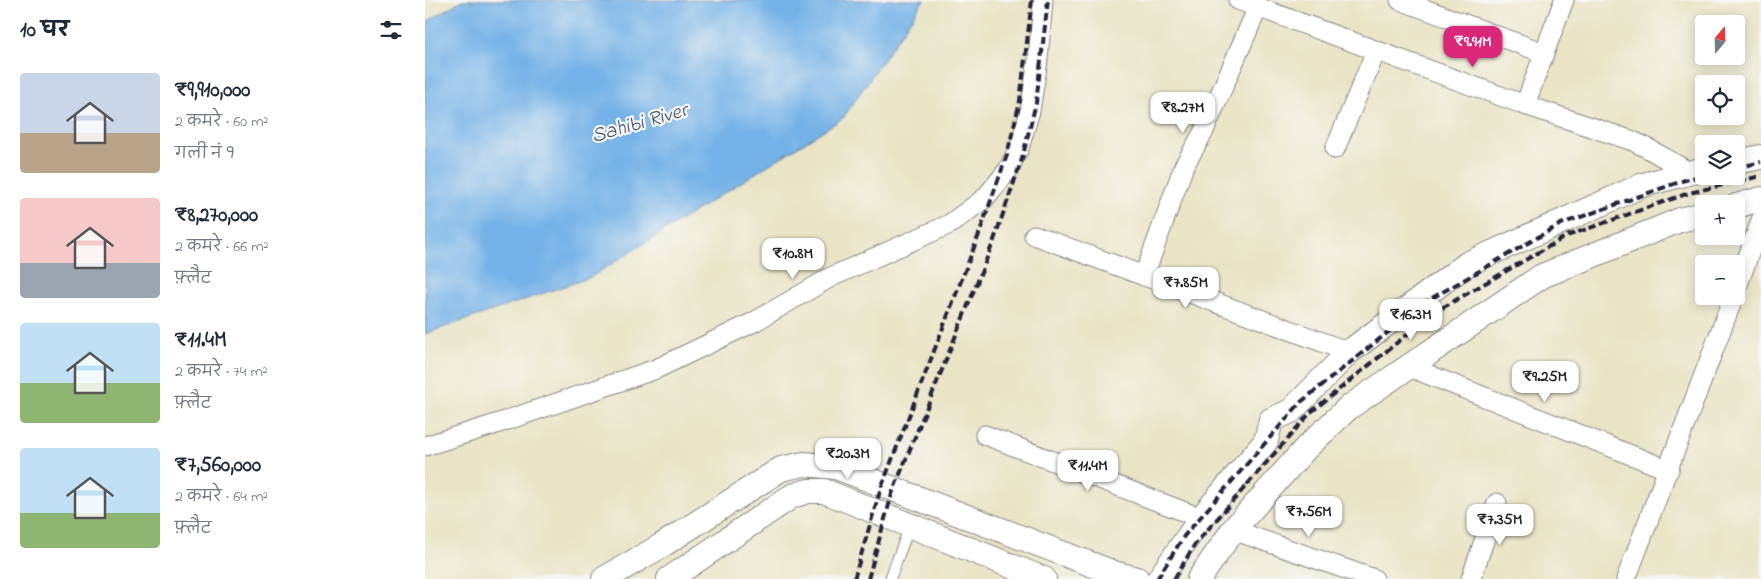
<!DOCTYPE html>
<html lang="hi">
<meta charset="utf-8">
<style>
:root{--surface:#fff;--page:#f2f2f3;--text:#1f2937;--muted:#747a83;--accent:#db2777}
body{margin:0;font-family:"Indie Flower","Playpen Sans Deva",sans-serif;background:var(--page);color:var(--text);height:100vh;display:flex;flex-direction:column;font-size:19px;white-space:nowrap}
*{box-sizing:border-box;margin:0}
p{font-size:16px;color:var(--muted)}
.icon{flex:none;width:28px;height:28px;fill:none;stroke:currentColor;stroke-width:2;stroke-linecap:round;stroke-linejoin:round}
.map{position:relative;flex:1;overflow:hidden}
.side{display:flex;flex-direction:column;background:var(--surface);width:425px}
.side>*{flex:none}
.needle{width:32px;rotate:19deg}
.fabs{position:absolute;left:1270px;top:15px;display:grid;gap:10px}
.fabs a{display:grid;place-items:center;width:50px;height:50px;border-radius:5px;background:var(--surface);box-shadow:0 2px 12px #0003;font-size:25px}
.price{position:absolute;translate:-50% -42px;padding:0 11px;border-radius:10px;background:#fff;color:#222;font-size:16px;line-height:32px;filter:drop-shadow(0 1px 2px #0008)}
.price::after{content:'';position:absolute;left:50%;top:30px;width:15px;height:11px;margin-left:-8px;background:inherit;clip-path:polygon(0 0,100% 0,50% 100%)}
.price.current{background:var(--accent);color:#fff}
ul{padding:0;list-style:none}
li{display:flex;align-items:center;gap:15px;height:125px;padding:0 20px}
li span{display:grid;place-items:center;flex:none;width:140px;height:100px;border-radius:5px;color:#555}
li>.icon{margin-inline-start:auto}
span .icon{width:60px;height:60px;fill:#fffc;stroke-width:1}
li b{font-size:21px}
h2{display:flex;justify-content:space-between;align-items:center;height:60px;padding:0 20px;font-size:21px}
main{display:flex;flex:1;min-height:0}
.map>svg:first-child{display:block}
.water{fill:#74b2e7;stroke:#4b6a91}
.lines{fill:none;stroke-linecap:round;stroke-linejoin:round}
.service-casing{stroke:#868380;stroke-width:12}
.minor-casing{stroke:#868380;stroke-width:21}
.tertiary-casing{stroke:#868380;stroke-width:26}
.service{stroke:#fff;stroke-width:10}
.minor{stroke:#fff;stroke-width:19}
.tertiary{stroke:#fff;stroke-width:24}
.rail{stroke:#22223b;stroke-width:4;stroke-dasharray:8 4;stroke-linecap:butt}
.labels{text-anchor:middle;stroke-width:4.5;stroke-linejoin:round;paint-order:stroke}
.water-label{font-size:21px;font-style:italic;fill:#3f5477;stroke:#f6f6f2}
</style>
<main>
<section class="side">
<h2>10 घर<svg class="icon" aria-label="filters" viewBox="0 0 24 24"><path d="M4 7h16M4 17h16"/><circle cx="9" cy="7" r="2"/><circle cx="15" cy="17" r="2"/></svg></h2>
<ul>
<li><span style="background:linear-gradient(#c9d6e8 60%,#b9a48a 0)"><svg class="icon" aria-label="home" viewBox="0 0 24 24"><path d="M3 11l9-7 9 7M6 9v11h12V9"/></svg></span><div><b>₹9,910,000</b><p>2 कमरे · 60 m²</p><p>गली नं १</p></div></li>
<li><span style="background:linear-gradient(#f6c9c9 65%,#9aa5b1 0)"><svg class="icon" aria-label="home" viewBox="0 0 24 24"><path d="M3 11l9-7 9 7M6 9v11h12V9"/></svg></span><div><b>₹8,270,000</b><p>2 कमरे · 66 m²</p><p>फ़्लैट</p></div></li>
<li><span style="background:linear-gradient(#bfe0f5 60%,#8fb573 0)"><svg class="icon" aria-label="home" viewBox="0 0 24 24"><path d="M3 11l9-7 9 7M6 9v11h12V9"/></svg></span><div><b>₹11.4M</b><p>2 कमरे · 74 m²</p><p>फ़्लैट</p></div></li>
<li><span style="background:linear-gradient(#bfe0f5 65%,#8fb573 0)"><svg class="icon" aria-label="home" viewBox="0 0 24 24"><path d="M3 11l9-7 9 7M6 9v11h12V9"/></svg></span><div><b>₹7,560,000</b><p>2 कमरे · 64 m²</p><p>फ़्लैट</p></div></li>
</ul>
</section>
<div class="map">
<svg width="1336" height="579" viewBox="0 0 1336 579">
<rect width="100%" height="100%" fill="#f6f6f2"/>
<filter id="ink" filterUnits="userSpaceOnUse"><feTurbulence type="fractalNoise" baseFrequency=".02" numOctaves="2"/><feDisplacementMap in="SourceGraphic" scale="10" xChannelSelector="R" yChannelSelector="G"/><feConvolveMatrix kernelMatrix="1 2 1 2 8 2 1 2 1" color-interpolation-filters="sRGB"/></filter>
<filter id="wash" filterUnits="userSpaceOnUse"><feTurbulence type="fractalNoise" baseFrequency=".0096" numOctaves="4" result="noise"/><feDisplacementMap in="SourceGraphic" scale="20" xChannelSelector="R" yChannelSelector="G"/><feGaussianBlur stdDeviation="1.12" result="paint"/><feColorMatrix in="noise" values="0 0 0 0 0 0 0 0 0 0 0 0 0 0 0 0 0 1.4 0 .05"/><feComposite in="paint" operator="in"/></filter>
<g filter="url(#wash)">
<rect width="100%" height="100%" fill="#e9e4c5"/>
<polygon class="water" points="37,0 499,0 418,118 166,277 0,334 0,23"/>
</g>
<g filter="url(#ink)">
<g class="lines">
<g class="service-casing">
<polyline id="service" points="465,579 485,525"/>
</g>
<g class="minor-casing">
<g id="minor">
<polyline points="813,0 1100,105 1208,141 1222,148 1266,173"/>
<polyline points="975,0 1119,53"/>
<polyline points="1100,105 1139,0"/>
<polyline points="910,149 951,51"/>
<polyline points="609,235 924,352"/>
<polyline points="719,276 759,166 778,133 833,7"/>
<polyline points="1311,290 1336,220"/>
<polyline points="984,367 1244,470"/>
<polyline points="560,435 776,518"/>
<polyline points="0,446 68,425 231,369 329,322 406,277 525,224 560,198 583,170 594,148 605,111 613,60 618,0"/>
<polyline points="808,530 949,579"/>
<polyline points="1046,579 1072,503"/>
<polyline points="1201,579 1309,296"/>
</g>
</g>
<g class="tertiary-casing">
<g id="tertiary">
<polyline points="1311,162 1336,157"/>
<polyline points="1311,206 1336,199"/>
<polyline points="179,579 236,546 356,469 379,464 411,467 689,573 712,579"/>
<polyline points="244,579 367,496 383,491 399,491 619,579"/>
<polyline points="734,579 776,518 841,441 846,420 866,411 924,352 1042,264 1218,185 1279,169"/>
<polyline points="774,579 808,530 880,449 923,408 1117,276 1255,220 1279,214"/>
</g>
</g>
<use href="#service" class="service"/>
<use href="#minor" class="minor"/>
<use href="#tertiary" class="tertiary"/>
<g class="rail">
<polyline points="1311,168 1336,162"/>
<polyline points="429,579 455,491 553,237 582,155 595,101 607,0"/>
<polyline points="443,579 467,494 568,243 597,159 611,103 623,0"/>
<polyline points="732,579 759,536 876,402 1002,301 1136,224 1260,180 1279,175"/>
<polyline points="749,579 770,544 886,412 1010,312 1142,236 1264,193 1336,176"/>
</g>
</g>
</g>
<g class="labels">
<g class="water-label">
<text transform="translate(214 122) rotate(-16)" y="7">Sahibi River</text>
</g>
</g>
</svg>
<div class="fabs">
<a><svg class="needle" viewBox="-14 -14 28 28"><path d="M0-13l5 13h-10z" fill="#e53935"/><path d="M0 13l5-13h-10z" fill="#747a83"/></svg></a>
<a><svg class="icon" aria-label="locate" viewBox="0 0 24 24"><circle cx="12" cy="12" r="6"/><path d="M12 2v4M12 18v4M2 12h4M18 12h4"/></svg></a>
<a><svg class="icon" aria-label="layers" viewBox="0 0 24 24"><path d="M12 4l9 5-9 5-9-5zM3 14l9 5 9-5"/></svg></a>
<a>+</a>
<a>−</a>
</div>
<b class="price current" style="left:1048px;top:68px">₹9.91M</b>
<b class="price" style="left:758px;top:134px">₹8.27M</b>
<b class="price" style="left:368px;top:280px">₹10.8M</b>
<b class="price" style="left:761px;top:309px">₹7.85M</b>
<b class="price" style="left:986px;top:341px">₹16.3M</b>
<b class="price" style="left:1120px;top:403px">₹9.25M</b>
<b class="price" style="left:423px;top:480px">₹20.3M</b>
<b class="price" style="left:663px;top:492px">₹11.4M</b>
<b class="price" style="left:884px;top:538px">₹7.56M</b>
<b class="price" style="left:1075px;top:546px">₹7.35M</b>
</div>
</main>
